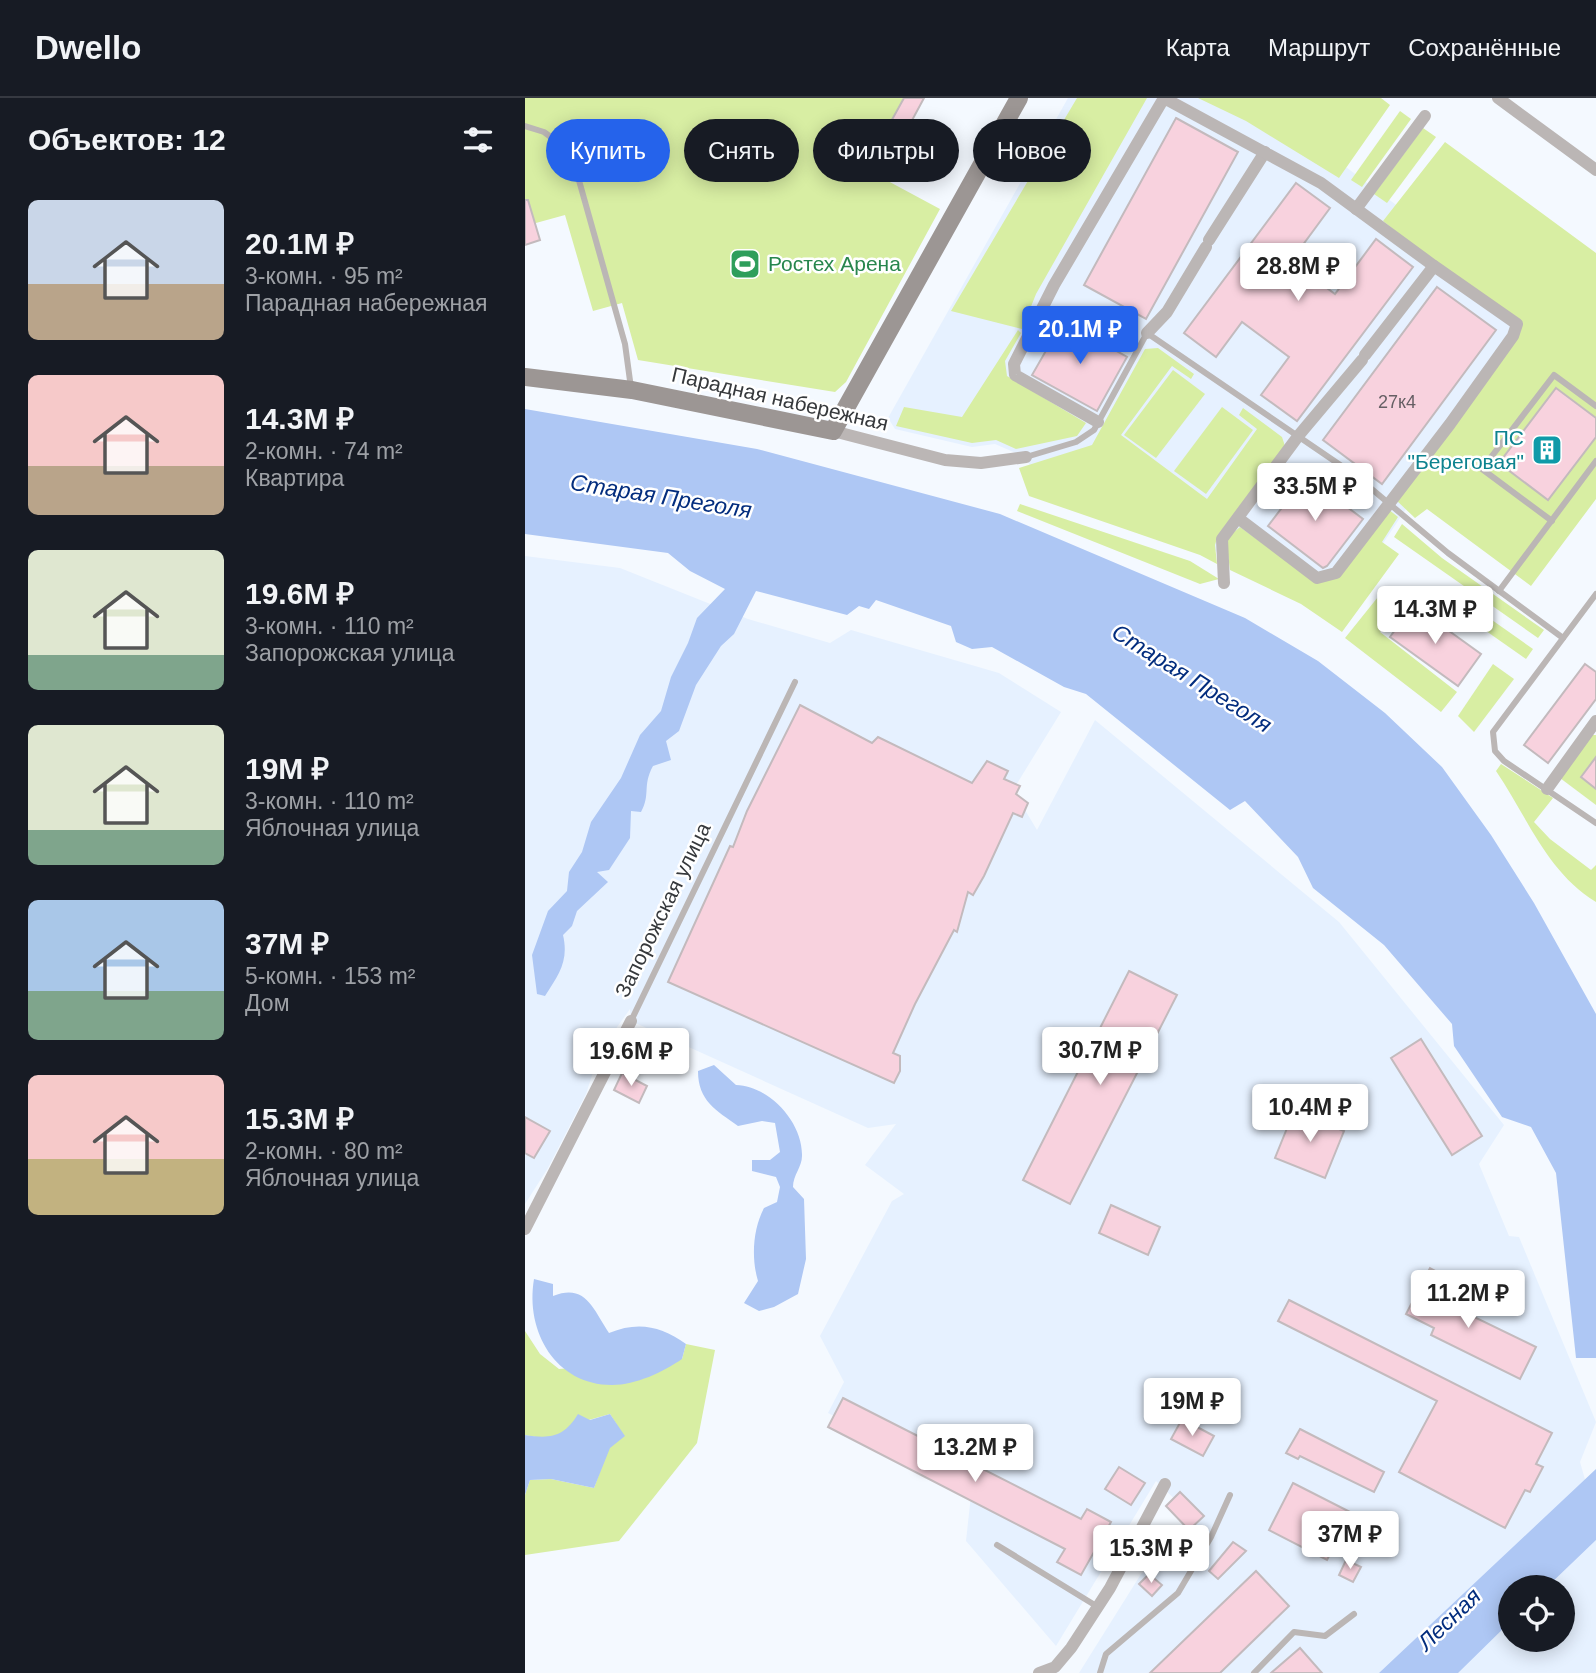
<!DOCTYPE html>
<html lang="ru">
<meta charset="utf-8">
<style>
:root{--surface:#171b24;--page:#242831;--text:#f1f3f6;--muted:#9ea1a6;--line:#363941;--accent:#2563eb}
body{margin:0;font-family:Helvetica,sans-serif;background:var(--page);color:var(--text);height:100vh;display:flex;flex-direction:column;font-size:26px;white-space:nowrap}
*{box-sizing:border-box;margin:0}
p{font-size:23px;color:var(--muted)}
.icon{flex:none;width:38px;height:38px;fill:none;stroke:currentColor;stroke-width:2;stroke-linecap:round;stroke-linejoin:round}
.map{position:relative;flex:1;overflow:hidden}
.drawer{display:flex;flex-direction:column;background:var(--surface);width:525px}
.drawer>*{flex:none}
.banner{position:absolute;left:21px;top:21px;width:665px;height:63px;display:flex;gap:14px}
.buttons{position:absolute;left:973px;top:1477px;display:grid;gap:14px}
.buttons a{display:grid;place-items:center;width:77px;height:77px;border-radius:50%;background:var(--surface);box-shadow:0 4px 18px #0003;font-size:35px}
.price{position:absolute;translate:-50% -60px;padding:0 16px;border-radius:7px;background:#fff;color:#222;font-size:23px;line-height:46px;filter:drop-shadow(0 2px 4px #0008)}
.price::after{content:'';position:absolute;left:50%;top:42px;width:21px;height:16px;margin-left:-10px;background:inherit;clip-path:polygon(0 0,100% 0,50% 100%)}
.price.on{background:var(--accent);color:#fff}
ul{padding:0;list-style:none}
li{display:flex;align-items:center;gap:21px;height:175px;padding:0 28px}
li span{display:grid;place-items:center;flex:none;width:196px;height:140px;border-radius:10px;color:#555}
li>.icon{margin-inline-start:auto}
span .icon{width:84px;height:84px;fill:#fffc;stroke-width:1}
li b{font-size:30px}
h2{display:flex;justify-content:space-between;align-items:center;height:84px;padding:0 28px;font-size:30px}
.pill{padding:0 24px;border-radius:32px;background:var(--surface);box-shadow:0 4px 18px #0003;font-size:24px;line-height:63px}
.pill.on{background:var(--accent);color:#fff}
header{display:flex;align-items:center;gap:42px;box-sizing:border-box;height:98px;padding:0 35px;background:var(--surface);border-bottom:2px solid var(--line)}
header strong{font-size:33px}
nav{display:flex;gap:38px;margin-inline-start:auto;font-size:24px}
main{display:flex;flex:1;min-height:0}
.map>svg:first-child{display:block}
.built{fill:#e6f1ff;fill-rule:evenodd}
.green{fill:#d8eea3}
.water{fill:#aec7f4}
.building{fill:#f8d2de;stroke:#c3babd;stroke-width:2}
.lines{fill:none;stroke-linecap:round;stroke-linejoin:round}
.lane{stroke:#bbb6b5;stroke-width:6}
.street{stroke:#bbb6b5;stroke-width:12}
.secondary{stroke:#9c9694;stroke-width:18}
.labels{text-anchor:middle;stroke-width:5;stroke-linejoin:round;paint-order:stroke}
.number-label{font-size:18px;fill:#665f64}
.leisure-label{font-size:21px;fill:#27864d;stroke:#fff;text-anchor:start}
.street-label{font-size:21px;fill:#36393c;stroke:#fff}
.culture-label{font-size:21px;fill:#0d838f;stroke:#fff;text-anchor:end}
.water-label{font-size:23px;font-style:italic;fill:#032d7e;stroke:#fff}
</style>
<header>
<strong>Dwello</strong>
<nav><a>Карта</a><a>Маршрут</a><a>Сохранённые</a></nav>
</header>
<main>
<section class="drawer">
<h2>Объектов: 12<svg class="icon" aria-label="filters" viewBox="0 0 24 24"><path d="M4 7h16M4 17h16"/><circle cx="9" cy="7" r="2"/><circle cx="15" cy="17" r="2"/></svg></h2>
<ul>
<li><span style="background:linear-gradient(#c9d6e8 60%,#b9a48a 0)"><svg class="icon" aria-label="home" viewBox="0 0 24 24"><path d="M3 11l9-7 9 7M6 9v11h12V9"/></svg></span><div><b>20.1M ₽</b><p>3-комн. · 95 m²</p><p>Парадная набережная</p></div></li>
<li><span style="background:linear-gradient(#f6c9c9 65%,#b9a48a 0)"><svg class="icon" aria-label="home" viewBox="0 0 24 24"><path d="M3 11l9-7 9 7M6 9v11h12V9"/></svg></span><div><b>14.3M ₽</b><p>2-комн. · 74 m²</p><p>Квартира</p></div></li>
<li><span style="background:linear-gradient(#dfe7d0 75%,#7fa58c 0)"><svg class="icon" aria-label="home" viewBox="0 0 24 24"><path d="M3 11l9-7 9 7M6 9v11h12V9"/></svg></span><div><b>19.6M ₽</b><p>3-комн. · 110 m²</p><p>Запорожская улица</p></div></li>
<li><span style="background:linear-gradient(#dfe7d0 75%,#7fa58c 0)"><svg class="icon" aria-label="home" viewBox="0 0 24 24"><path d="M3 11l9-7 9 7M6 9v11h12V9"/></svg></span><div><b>19M ₽</b><p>3-комн. · 110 m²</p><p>Яблочная улица</p></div></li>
<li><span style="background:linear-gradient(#a9c7e8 65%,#7fa58c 0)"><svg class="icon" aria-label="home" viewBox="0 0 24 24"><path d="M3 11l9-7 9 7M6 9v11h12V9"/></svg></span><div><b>37M ₽</b><p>5-комн. · 153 m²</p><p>Дом</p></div></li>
<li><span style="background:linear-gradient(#f6c9c9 60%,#c2b280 0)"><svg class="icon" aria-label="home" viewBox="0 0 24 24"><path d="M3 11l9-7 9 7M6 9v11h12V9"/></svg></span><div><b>15.3M ₽</b><p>2-комн. · 80 m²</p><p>Яблочная улица</p></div></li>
</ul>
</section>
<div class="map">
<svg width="1071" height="1575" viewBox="0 0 1071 1575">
<rect width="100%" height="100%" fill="#f4f9ff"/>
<g class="built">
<polygon points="543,0 713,0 805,57 1021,220 885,405 808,520 759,487 664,440 509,374 500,359 470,346 447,349 370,331 363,320"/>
<path d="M0 458 95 470 223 521 305 545 326 532 474 575 536 614 488 692 512 732 570 622 814 824 979 1027 954 1066 984 1138 994 1139 1071 1324 1055 1364 1071 1420V1575H554L616 1476 673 1424 631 1383 531 1548 441 1443 447 1388 303 1315 319 1284 295 1238 367 1103 379 1096 340 1067 371 1026 343 1030 106 923 105 911 75 953 61 996 23 1070 0 1106ZM985 1489H1038V1542H985Z"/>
</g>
<g class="green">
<polygon points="0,0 399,0 370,54 361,50 348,75 415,111 321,284 310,294 113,262 97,205 68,213 40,117 0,128"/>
<polygon points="552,0 622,0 511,196 497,231 426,213"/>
<polygon points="673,0 856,0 865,7 814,80 721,23"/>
<polygon points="875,13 886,21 837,89 826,82"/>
<polygon points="898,30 911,39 862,105 849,96"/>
<polygon points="920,44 1071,155 1071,401 1006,488 902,411 890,420 871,402 996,233 858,123"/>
<polygon points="493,232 496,235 480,263 482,278 561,325 552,338 491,351 471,342 447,345 371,328 379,309 437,319"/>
<polygon points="633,250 669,276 666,281 647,268 596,337 682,401 732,331 714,317 718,310 757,339 760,348 693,437 690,447 692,466 675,457 504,398 494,370 567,347 620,251"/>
<polygon points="648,272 680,296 631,360 599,337"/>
<polygon points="697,309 728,332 681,396 649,373"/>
<polygon points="495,406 665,463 694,481 675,486 492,413"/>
<polygon points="863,411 873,419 857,444 874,456 817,534 776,506 705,472 701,441 715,429 791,484 811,480"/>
<polygon points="877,426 917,460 1019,532 1013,540 869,439"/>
<polygon points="861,489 879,503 855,534 932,594 916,614 820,540"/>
<polygon points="940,503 1008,551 1001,561 934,514"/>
<polygon points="968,566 989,581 949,634 933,618"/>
<polygon points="1066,637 1071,637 1071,707 1035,680"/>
<path d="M976 666 1028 700 1009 724 1025 741 1066 772 1071 767V804C1021 773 1003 720 971 673Z"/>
<polygon points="0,1233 15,1256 34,1271 157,1261 161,1246 190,1252 172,1345 94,1443 0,1457 0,1397 5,1382 26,1381 69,1390 92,1327 85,1316 46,1327 36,1337 22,1341 0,1337"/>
</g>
<g class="water">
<path d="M0 311 232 351 475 416 720 520 793 563 860 615 917 669 966 737 1009 805 1071 916V1260H1051L1031 1075 1006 1029 977 1019 929 948 927 926 859 847 788 790 773 759 720 703 705 712 561 596 539 589 467 549 447 551 431 544 426 528 351 502 344 511 334 508 322 517 231 493 209 536 196 548 171 587 154 633 141 643 146 662 128 668C117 688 126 696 116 714L106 713 105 740 84 772 72 774 83 784 52 813 47 828 38 837C44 863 34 876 20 898L12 896 7 857 23 813 42 793 44 774 57 754 66 724 96 680 115 637 136 613 146 579 163 545 172 520 200 491 165 473 143 455 0 436Z"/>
<path d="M189 967 211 987C245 988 278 1025 277 1058 277 1069 268 1077 268 1089L279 1101 281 1161 273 1196 249 1209 234 1213 219 1205 233 1183C226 1160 228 1131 239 1110L252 1104 255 1089 251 1079 227 1073V1062H245L255 1054 250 1025 237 1023 213 1028C191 1012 173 1003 173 973Z"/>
<path d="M9 1181 28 1186V1198C61 1185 68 1211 84 1235 113 1223 136 1228 161 1246L157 1261C138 1274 111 1287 87 1287 31 1287 0 1234 9 1181Z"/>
<path d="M53 1316 65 1322 85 1316 100 1338 85 1350 69 1390 26 1381 5 1382 0 1397V1337C26 1341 39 1339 53 1316Z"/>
<polygon points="1071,1371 1071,1442 1022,1489 985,1489 985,1524 933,1575 854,1575"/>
</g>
<g class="building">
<polygon points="379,0 399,0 370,54 354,45"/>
<polygon points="651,20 713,54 621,221 559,187"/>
<polygon points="771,85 805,110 766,163 810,196 851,141 888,169 772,323 736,297 764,259 717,224 691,259 659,235"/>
<polygon points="0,102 3,102 15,142 0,147"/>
<polygon points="912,189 971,232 857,386 798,342"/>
<polygon points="538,223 602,259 572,313 507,277"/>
<polygon points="1031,290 1071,320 1071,339 1023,402 974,365"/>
<polygon points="781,378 838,421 802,468 798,470 743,428"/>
<polygon points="888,507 956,556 933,588 865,539"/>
<polygon points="1060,566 1071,574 1071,601 1023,665 999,647"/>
<polygon points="275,607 347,645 353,639 447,685 462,663 483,673 479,681 495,688 491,696 503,705 497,719 488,715 459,778 448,797 443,794 432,834 429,832 390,906 368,955 375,958 375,973 369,985 143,884 205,748 208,749 222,713"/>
<polygon points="1071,659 1071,691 1056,679"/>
<polygon points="604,873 652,897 545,1106 498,1082"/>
<polygon points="896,941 957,1038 927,1057 866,960"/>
<polygon points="97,975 122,988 114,1005 89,992"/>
<polygon points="769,1013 819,1033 800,1080 750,1060"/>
<polygon points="0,1019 25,1033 9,1060 0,1055"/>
<polygon points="586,1107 635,1129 623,1157 574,1135"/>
<polygon points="905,1170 923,1180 912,1201 1011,1249 995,1281 906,1237 909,1230 881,1216"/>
<polygon points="764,1202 1027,1335 1011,1366 1018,1369 1005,1394 1000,1392 980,1430 874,1374 912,1303 753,1223"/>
<polygon points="318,1300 556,1421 562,1411 586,1424 556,1477 532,1464 540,1451 303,1329"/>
<polygon points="657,1321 689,1338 678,1358 646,1341"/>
<polygon points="775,1331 859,1374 849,1394 775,1358 773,1361 761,1355"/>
<polygon points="594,1369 620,1385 606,1407 580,1391"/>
<polygon points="768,1385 827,1415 802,1462 744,1432"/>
<polygon points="655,1394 679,1418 664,1432 641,1408"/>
<polygon points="708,1444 721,1453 693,1481 684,1473"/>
<polygon points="821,1462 836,1469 828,1484 814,1477"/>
<polygon points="731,1473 764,1508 695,1575 625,1575"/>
<polygon points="624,1476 637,1487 627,1498 614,1486"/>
<polygon points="775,1550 797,1575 746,1575"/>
</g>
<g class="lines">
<g class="lane">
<polyline points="0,28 19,34 46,54 100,246 106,290"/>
<polyline points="501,359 551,344 569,332 622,235 824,373"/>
<polyline points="830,377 923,455 1038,540"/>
<polyline points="1027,423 957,371 1029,277 1071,308"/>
<polyline points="974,493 1071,363"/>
<polyline points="1071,496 968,634 970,653 979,663 1071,725"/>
<polyline points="106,923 270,584"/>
<polyline points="472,1447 573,1509"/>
<polyline points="575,1575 581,1556 653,1495 686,1439 705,1397"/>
<polyline points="729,1575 769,1534 800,1538 829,1516"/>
</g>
<g class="street">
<polyline points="973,0 1071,72"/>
<polyline points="831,111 900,18"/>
<polyline points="684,142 740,54"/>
<polyline points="622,235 642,214 681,149"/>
<polyline points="573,324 490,277 489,266 529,187 639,0 796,85 909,168"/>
<polyline points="308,333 420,362 456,365 501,359"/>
<polyline points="713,420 792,480 811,475 925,326 988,238 992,226 909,168 840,257"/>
<polyline points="699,485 697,441 774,337 837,262"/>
<polyline points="1022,691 1071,623"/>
<polyline points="0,1131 106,923"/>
<polyline points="514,1575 530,1569 546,1550 585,1490 640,1386"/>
</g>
<polyline class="secondary" points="0,279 107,292 308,333 494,0"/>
</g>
<defs>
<g id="stadium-square" transform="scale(1.575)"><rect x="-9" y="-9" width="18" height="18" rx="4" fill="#2e9e5b" stroke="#fff"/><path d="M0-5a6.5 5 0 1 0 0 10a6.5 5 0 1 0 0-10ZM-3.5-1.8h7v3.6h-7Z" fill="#fff"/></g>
<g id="building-square" transform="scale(1.575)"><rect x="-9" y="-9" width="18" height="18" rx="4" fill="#0f9aa8" stroke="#fff"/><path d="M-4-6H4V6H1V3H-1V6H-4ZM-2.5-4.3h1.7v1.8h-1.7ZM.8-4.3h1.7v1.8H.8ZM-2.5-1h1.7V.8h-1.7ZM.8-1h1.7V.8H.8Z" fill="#fff"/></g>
</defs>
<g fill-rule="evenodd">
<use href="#stadium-square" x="220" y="166"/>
<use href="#building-square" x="1022" y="352"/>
</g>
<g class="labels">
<g class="number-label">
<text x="872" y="310">27к4</text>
</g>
<g class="leisure-label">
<text x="243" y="173">Ростех Арена</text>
</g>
<g class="street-label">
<text transform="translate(255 301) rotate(13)" y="7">Парадная набережная</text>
<text transform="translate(138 812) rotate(-64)" y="7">Запорожская улица</text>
</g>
<g class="culture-label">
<text x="999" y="347">ПС<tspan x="999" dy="24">"Береговая"</tspan></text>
</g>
<g class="water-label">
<text transform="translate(136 398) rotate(9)" y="8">Старая Преголя</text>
<text transform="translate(667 580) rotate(32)" y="8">Старая Преголя</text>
<text transform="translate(924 1521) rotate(-44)" y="8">Лесная</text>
</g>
</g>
</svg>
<div class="buttons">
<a><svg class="icon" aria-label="locate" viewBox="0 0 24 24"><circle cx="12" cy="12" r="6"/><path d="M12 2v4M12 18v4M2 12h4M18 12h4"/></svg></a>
</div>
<b class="price" style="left:773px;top:205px">28.8M ₽</b>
<b class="price on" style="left:555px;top:268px">20.1M ₽</b>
<b class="price" style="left:790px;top:425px">33.5M ₽</b>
<b class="price" style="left:910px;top:548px">14.3M ₽</b>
<b class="price" style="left:575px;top:989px">30.7M ₽</b>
<b class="price" style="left:106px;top:990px">19.6M ₽</b>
<b class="price" style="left:785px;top:1046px">10.4M ₽</b>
<b class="price" style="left:943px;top:1232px">11.2M ₽</b>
<b class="price" style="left:667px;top:1340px">19M ₽</b>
<b class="price" style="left:450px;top:1386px">13.2M ₽</b>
<b class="price" style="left:825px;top:1473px">37M ₽</b>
<b class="price" style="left:626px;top:1487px">15.3M ₽</b>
<div class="banner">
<a class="pill on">Купить</a>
<a class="pill">Снять</a>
<a class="pill">Фильтры</a>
<a class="pill">Новое</a>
</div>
</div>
</main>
